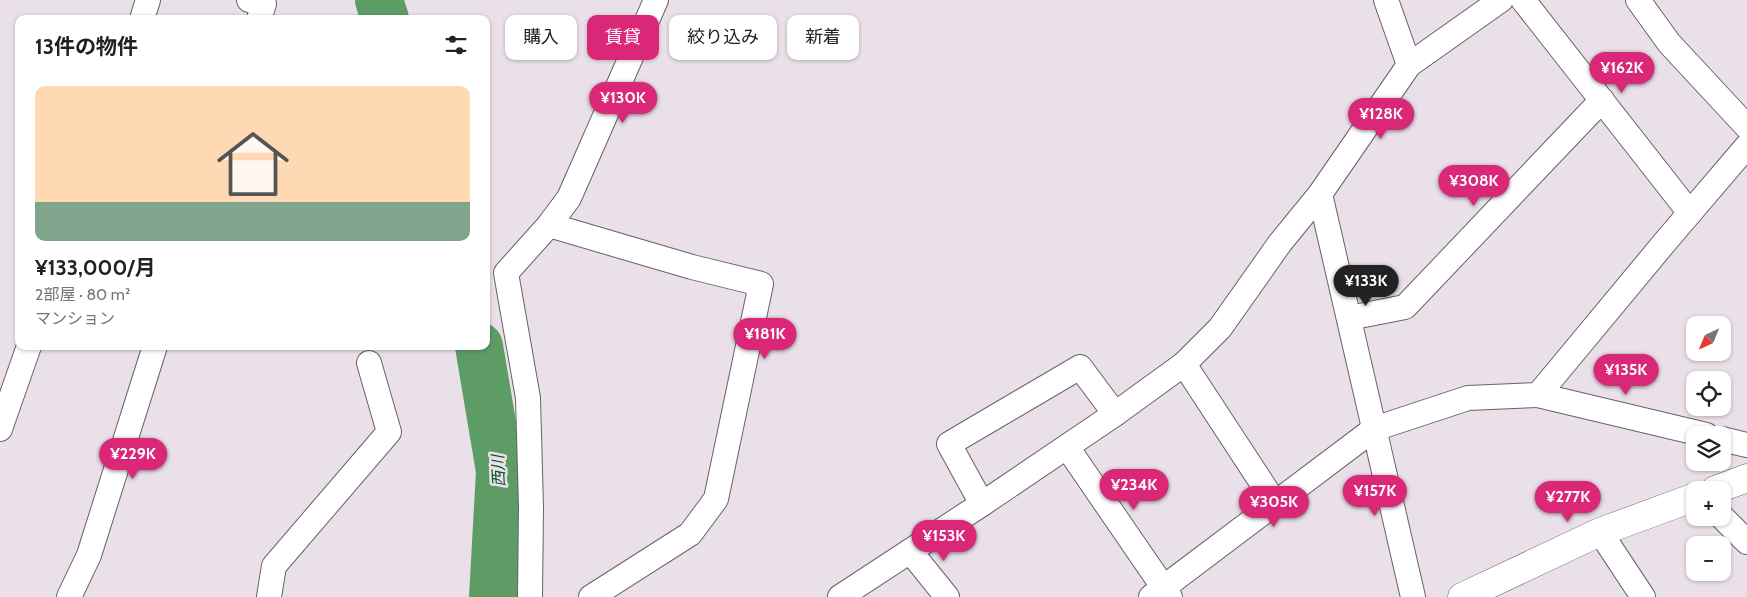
<!DOCTYPE html>
<html lang="ja">
<meta charset="utf-8">
<style>
:root{--surface:#fff;--page:#f2f2f2;--text:#222;--muted:#767676;--accent:#db2777}
body{margin:0;font-family:Cabin,"Noto Sans JP",sans-serif;background:var(--page);color:var(--text);height:100vh;display:flex;flex-direction:column;font-size:19px;white-space:nowrap}
*{box-sizing:border-box;margin:0}
p{font-size:16px;color:var(--muted)}
.icon{flex:none;width:28px;height:28px;fill:none;stroke:currentColor;stroke-width:2;stroke-linecap:round;stroke-linejoin:round}
.map{position:relative;flex:1;overflow:hidden}
.sheet{position:absolute;left:15px;top:15px;width:475px;height:335px;display:flex;flex-direction:column;background:var(--surface);border-radius:10px;box-shadow:0 1px 4px #0004}
.sheet>*{flex:none}
.top-card{position:absolute;left:505px;top:15px;width:475px;height:45px;display:flex;gap:10px}
.needle{width:32px;rotate:224deg}
.tools{position:absolute;left:1686px;top:316px;display:grid;gap:10px}
.tools a{display:grid;place-items:center;width:45px;height:45px;border-radius:10px;background:var(--surface);box-shadow:0 1px 4px #0004;font-size:25px}
.price{position:absolute;translate:-50% -42px;padding:0 11px;border-radius:18px;background:var(--accent);color:#fff;font-size:16px;line-height:32px;filter:drop-shadow(0 1px 2px #0008)}
.price::after{content:'';position:absolute;left:50%;top:30px;width:15px;height:11px;margin-left:-8px;background:inherit;clip-path:polygon(0 0,100% 0,50% 100%)}
.price.current{background:#222;color:#fff}
ul{padding:0;list-style:none}
li{display:grid;align-content:center;gap:10px;height:265px;padding:0 20px}
li span{display:grid;place-items:center;height:155px;border-radius:10px;color:#555}
li>.icon{margin-inline-start:auto}
span .icon{width:90px;height:90px;fill:#fffc;stroke-width:1}
li b{font-size:21px}
h2{display:flex;justify-content:space-between;align-items:center;height:60px;padding:0 20px;font-size:21px}
.chip{padding:0 18px;border-radius:10px;background:var(--surface);box-shadow:0 1px 4px #0004;font-size:18px;line-height:45px}
.chip.current{background:var(--accent);color:#fff}
.map>svg:first-child{display:block}
.lines{fill:none;stroke-linecap:round;stroke-linejoin:round}
.river{stroke:#5d9c65;stroke-width:48}
.street-casing{stroke:#696168;stroke-width:26}
.secondary-casing{stroke:#696168;stroke-width:29}
.street{stroke:#fff;stroke-width:24}
.secondary{stroke:#fff;stroke-width:28}
.labels{text-anchor:middle;stroke-width:5;stroke-linejoin:round;paint-order:stroke}
.water-label{font-size:16px;font-style:italic;fill:#07511c;stroke:#eae0e9}
</style>
<div class="map">
<svg width="1747" height="597" viewBox="0 0 1747 597">
<rect width="100%" height="100%" fill="#eae0e9"/>
<g class="lines">
<g class="river">
<polyline points="379,0 385,19"/>
<polyline points="479,346 500,471 493,597"/>
</g>
<g class="street-casing">
<g id="street">
<polyline points="249,0 264,4 259,19"/>
<polyline points="1386,0 1409,65"/>
<polyline points="1523,0 1690,213"/>
<polyline points="1638,0 1669,43 1747,127"/>
<polyline points="142,19 148,0"/>
<polyline points="1320,194 1413,597"/>
<polyline points="549,225 692,267 761,284 716,499 690,534 591,597"/>
<polyline points="1349,318 1405,307 1602,100"/>
<polyline points="1184,364 1275,503"/>
<polyline points="1538,395 1706,435"/>
<polyline points="0,429 29,346"/>
<polyline points="1722,439 1747,445"/>
<polyline points="1067,447 1170,597"/>
<polyline points="982,504 949,444 1080,367 1115,414"/>
<polyline points="1722,517 1747,542"/>
<polyline points="1600,532 1643,597"/>
<polyline points="910,551 947,597"/>
<polyline points="69,597 89,555 155,346"/>
<polyline points="269,597 274,566 389,432 369,363"/>
<polyline points="530,597 531,507 528,398 506,273 549,225 569,198 656,0"/>
<polyline points="840,597 982,504 1115,414 1184,364 1220,328 1280,243 1320,194 1409,65 1501,0"/>
<polyline points="1151,597 1374,429 1468,398 1538,395 1665,242 1747,146"/>
</g>
</g>
<g class="secondary-casing">
<g id="secondary">
<polyline points="1715,490 1747,478"/>
<polyline points="1462,597 1600,532 1695,497"/>
</g>
</g>
<use href="#street" class="street"/>
<use href="#secondary" class="secondary"/>
</g>
<g class="labels">
<g class="water-label">
<text transform="translate(498 471) rotate(-93)" y="6">西川</text>
</g>
</g>
</svg>
<div class="tools">
<a><svg class="needle" viewBox="-14 -14 28 28"><path d="M0-13l5 13h-10z" fill="#e53935"/><path d="M0 13l5-13h-10z" fill="#767676"/></svg></a>
<a><svg class="icon" aria-label="locate" viewBox="0 0 24 24"><circle cx="12" cy="12" r="6"/><path d="M12 2v4M12 18v4M2 12h4M18 12h4"/></svg></a>
<a><svg class="icon" aria-label="layers" viewBox="0 0 24 24"><path d="M12 4l9 5-9 5-9-5zM3 14l9 5 9-5"/></svg></a>
<a>+</a>
<a>−</a>
</div>
<b class="price" style="left:1622px;top:94px">¥162K</b>
<b class="price" style="left:623px;top:124px">¥130K</b>
<b class="price" style="left:1381px;top:140px">¥128K</b>
<b class="price" style="left:1474px;top:207px">¥308K</b>
<b class="price current" style="left:1366px;top:307px">¥133K</b>
<b class="price" style="left:765px;top:360px">¥181K</b>
<b class="price" style="left:1626px;top:396px">¥135K</b>
<b class="price" style="left:133px;top:480px">¥229K</b>
<b class="price" style="left:1134px;top:511px">¥234K</b>
<b class="price" style="left:1375px;top:517px">¥157K</b>
<b class="price" style="left:1568px;top:523px">¥277K</b>
<b class="price" style="left:1274px;top:528px">¥305K</b>
<b class="price" style="left:944px;top:562px">¥153K</b>
<div class="top-card">
<a class="chip">購入</a>
<a class="chip current">賃貸</a>
<a class="chip">絞り込み</a>
<a class="chip">新着</a>
</div>
<section class="sheet">
<h2>13件の物件<svg class="icon" aria-label="filters" viewBox="0 0 24 24"><path d="M4 7h16M4 17h16"/><circle cx="9" cy="7" r="2"/><circle cx="15" cy="17" r="2"/></svg></h2>
<ul>
<li><span style="background:linear-gradient(#ffd9b3 75%,#7fa58c 0)"><svg class="icon" aria-label="home" viewBox="0 0 24 24"><path d="M3 11l9-7 9 7M6 9v11h12V9"/></svg></span><div><b>¥133,000/月</b><p>2部屋 · 80 m²</p><p>マンション</p></div></li>
</ul>
</section>
</div>
